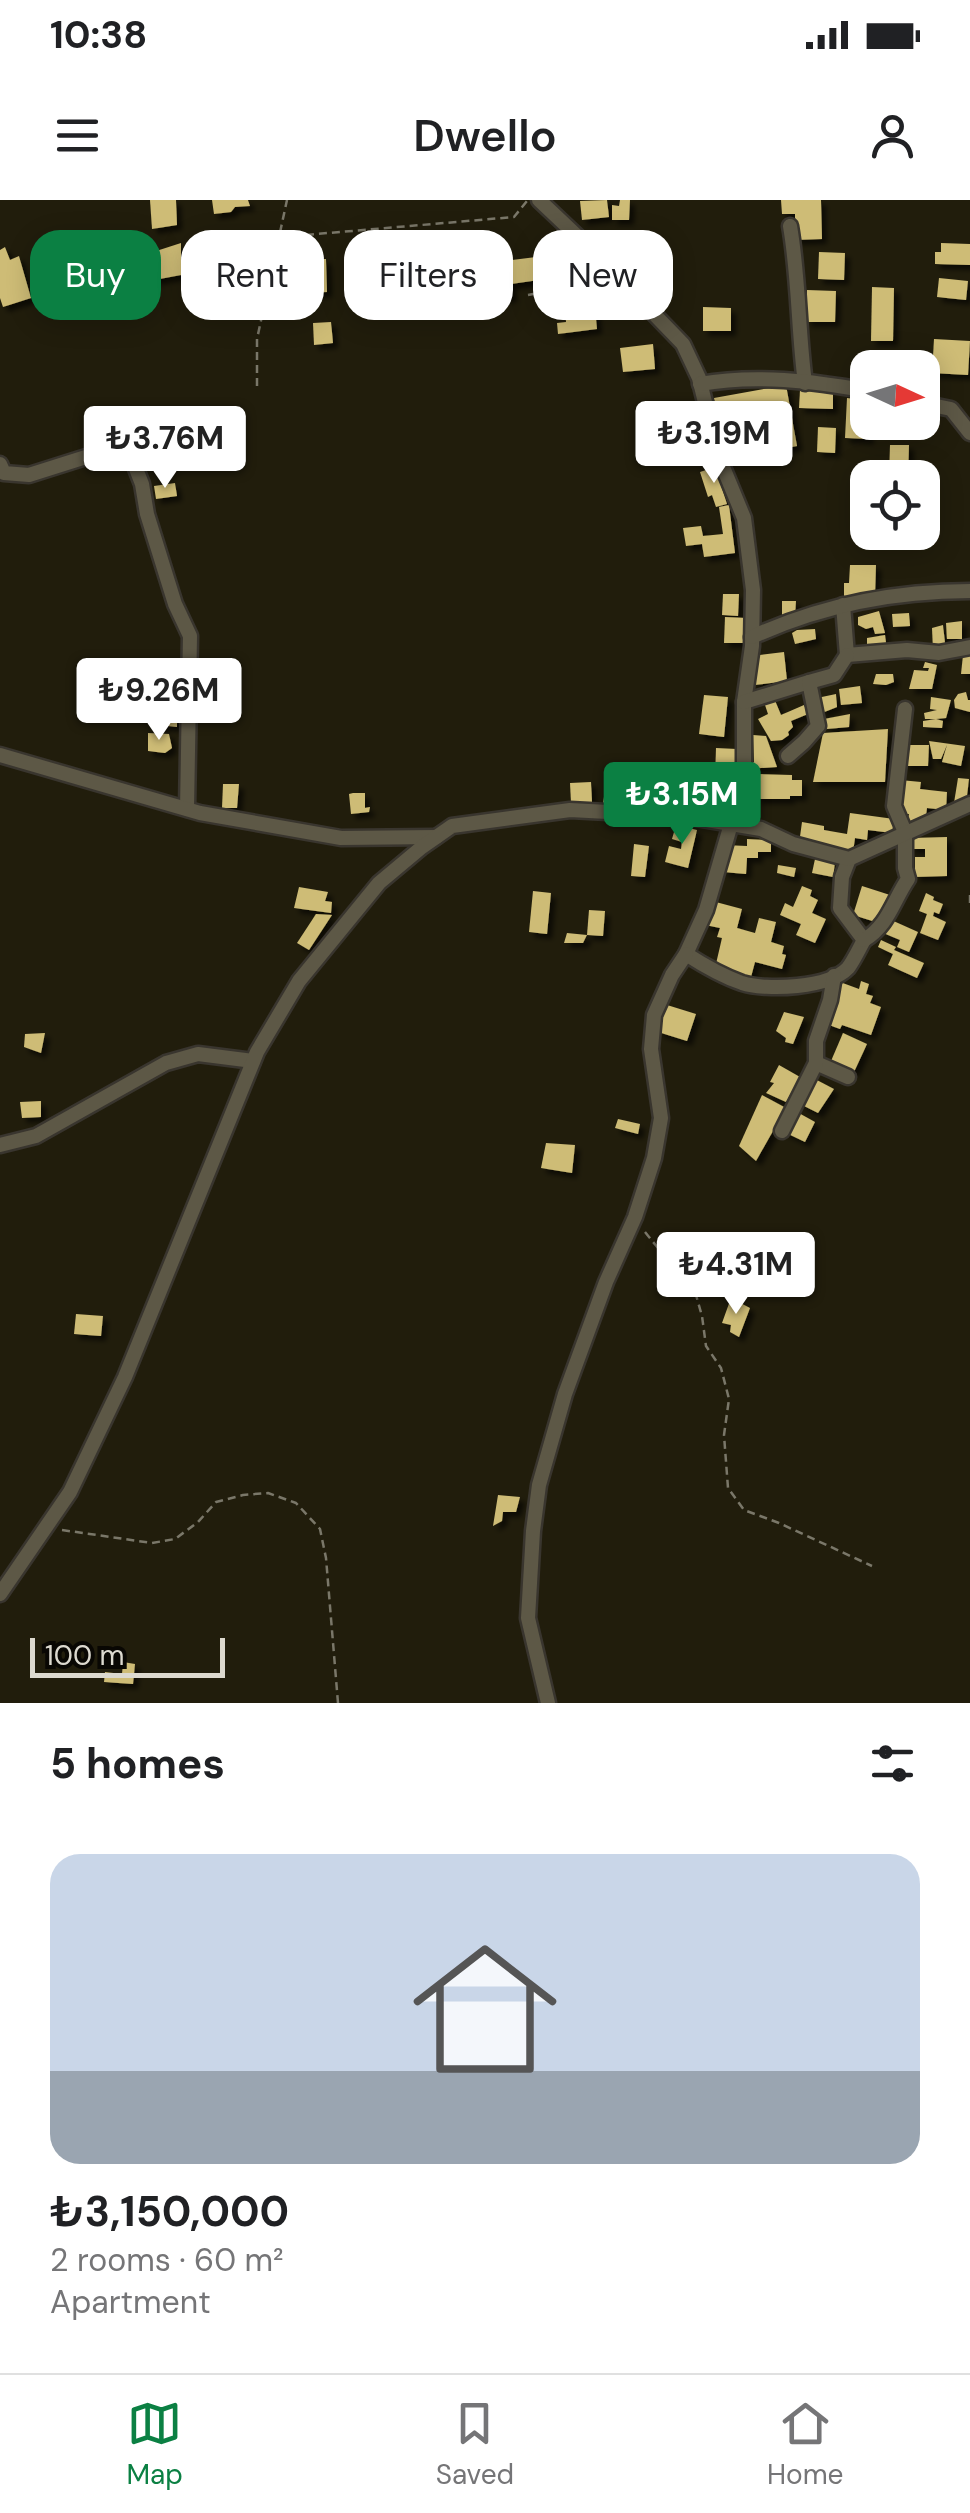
<!DOCTYPE html>
<meta charset="utf-8">
<style>
:root{--surface:#fff;--page:#f2f2f2;--text:#202124;--muted:#757577;--line:#e0e0e0;--accent:#0b8043}
body{margin:0;font-family:"DM Sans",sans-serif;background:var(--page);color:var(--text);height:100vh;display:flex;flex-direction:column;font-size:38px;white-space:nowrap}
*{box-sizing:border-box;margin:0}
p{font-size:32px;color:var(--muted)}
.icon{flex:none;width:55px;height:55px;fill:none;stroke:currentColor;stroke-width:2;stroke-linecap:round;stroke-linejoin:round}
.map{position:relative;height:1503px;overflow:hidden}
.side{display:flex;flex-direction:column;background:var(--surface);flex:1}
.side>*{flex:none}
.top-card{position:absolute;left:30px;top:30px;width:910px;height:90px;display:flex;gap:20px}
.needle{width:65px;rotate:94deg}
.tools{position:absolute;left:850px;top:150px;display:grid;gap:20px}
.tools a{display:grid;place-items:center;width:90px;height:90px;border-radius:20px;background:var(--surface);box-shadow:0 5px 25px #0003;font-size:50px}
.scale{position:absolute;left:30px;bottom:25px;width:195px;box-sizing:border-box;padding-left:10px;border:5px solid #dcd9cf;border-top:0;font-size:28px;line-height:35px;white-space:nowrap;color:#dcd9cf;-webkit-text-stroke:8px #090703;paint-order:stroke}
.price{position:absolute;translate:-50% -85px;padding:0 22px;border-radius:10px;background:#fff;color:#222;font-size:32px;line-height:65px;filter:drop-shadow(0 2px 5px #0008)}
.price::after{content:'';position:absolute;left:50%;top:60px;width:30px;height:22px;margin-left:-15px;background:inherit;clip-path:polygon(0 0,100% 0,50% 100%)}
.price.selected{background:var(--accent);color:#fff}
ul{padding:0;list-style:none}
li{display:grid;align-content:center;gap:20px;height:530px;padding:0 50px}
li span{display:grid;place-items:center;height:310px;border-radius:30px;color:#555}
li>.icon{margin-inline-start:auto}
span .icon{width:180px;height:180px;fill:#fffc;stroke-width:1}
li b{font-size:42px}
h2{display:flex;justify-content:space-between;align-items:center;height:120px;padding:0 50px;font-size:42px}
.tag{padding:0 35px;border-radius:30px;background:var(--surface);box-shadow:0 5px 25px #0003;font-size:35px;line-height:90px}
.tag.selected{background:var(--accent);color:#fff}
.status{display:flex;justify-content:space-between;align-items:center;height:70px;padding:0 50px;background:var(--surface);direction:ltr}
.status svg{height:28px;fill:currentColor}
header{display:flex;justify-content:space-between;align-items:center;height:130px;padding:0 50px;background:var(--surface);font-size:45px;font-weight:600}
.menu{display:flex;justify-content:space-around;align-items:center;height:140px;border-top:2px solid var(--line);background:var(--surface);font-size:28px;color:var(--muted)}
.menu a{display:grid;justify-items:center;gap:5px}
.menu .selected{color:var(--accent)}
.map>svg:first-child{display:block}
.building{fill:#cebc76;filter:url(#shadow)}
.lines{fill:none;stroke-linecap:round;stroke-linejoin:round}
.minor-casing{stroke:#39352e;stroke-width:19}
.path{stroke:#7a7769;stroke-width:2.5;stroke-dasharray:8 5;stroke-linecap:butt}
.minor{stroke:#5d5846;stroke-width:14}
</style>
<div class="status"><b>10:38</b><svg viewBox="0 0 49 12"><path d="M0 12V9h3v3zM5 12V6h3v6zM10 12V3h3v9zM15 12V0h3v12zM26 1h20v11H26zM47 4h2v5h-2z"/></svg></div>
<header><svg class="icon" aria-label="menu" viewBox="0 0 24 24"><path d="M4 6h16M4 12h16M4 18h16"/></svg>Dwello<svg class="icon" aria-label="person" viewBox="0 0 24 24"><circle cx="12" cy="8" r="4"/><path d="M4 21q1-7 8-7t8 7"/></svg></header>
<div class="map">
<svg width="970" height="1503" viewBox="0 0 970 1503">
<defs>
<filter id="shadow"><feDropShadow dx="5" dy="5" stdDeviation="2.5" flood-color="#0009"/></filter>
</defs>
<rect width="100%" height="100%" fill="#211d0c"/>
<g class="building">
<polygon points="150,0 176,0 177,25 152,29"/>
<polygon points="212,0 248,0 250,6 235,7 231,12 214,14"/>
<polygon points="607,0 609,17 582,20 580,1"/>
<polygon points="620,0 630,0 629,20 612,20 612,5 619,6"/>
<polygon points="781,0 821,0 822,39 795,40 795,14 782,14"/>
<polygon points="633,30 637,42 613,44 609,35"/>
<polygon points="228,34 230,65 209,70 210,35"/>
<polygon points="181,43 181,75 149,81 150,53"/>
<polygon points="941,43 970,44 970,65 935,64 935,52 941,52"/>
<polygon points="5,47 10,60 19,56 31,98 3,107 0,98 0,50"/>
<polygon points="819,52 845,53 844,80 818,79"/>
<polygon points="536,57 539,80 511,84 512,97 469,102 465,66"/>
<polygon points="298,59 326,59 327,92 299,93"/>
<polygon points="939,78 968,81 966,100 937,97"/>
<polygon points="872,87 894,88 893,141 871,141"/>
<polygon points="807,90 836,91 835,122 806,122"/>
<polygon points="594,98 597,129 558,134 557,123 566,122 565,110 547,112 546,104"/>
<polygon points="703,107 731,108 731,131 703,131"/>
<polygon points="331,122 333,143 314,145 313,123"/>
<polygon points="934,139 970,141 968,175 932,173"/>
<polygon points="653,144 655,169 623,172 620,148"/>
<rect x="875" y="153" width="23" height="15"/>
<polygon points="786,185 797,246 777,250 771,216 756,219 755,214 718,220 714,198"/>
<polygon points="800,190 833,192 833,209 799,208"/>
<polygon points="847,198 855,199 854,206 868,207 869,239 845,238"/>
<polygon points="752,224 757,243 733,249 730,235 743,232 742,226"/>
<polygon points="818,227 836,228 835,253 817,252"/>
<polygon points="890,245 909,245 908,277 889,276"/>
<polygon points="715,267 727,304 716,307 712,295 708,297 700,272"/>
<polygon points="175,283 177,296 156,299 154,286"/>
<polygon points="729,305 735,353 704,357 702,344 686,346 683,328 701,326 703,336 723,334 719,307"/>
<polygon points="850,365 876,365 875,396 844,396 844,383 849,383"/>
<polygon points="723,394 739,394 738,416 722,415"/>
<polygon points="782,401 796,401 795,417 782,416"/>
<polygon points="879,411 885,433 875,434 873,427 866,429 858,425 858,417"/>
<polygon points="909,413 910,426 893,427 892,414"/>
<polygon points="725,417 745,418 745,443 724,443"/>
<polygon points="962,421 962,439 947,439 946,423"/>
<polygon points="943,425 945,443 933,451 932,428"/>
<polygon points="815,429 816,439 795,444 792,433 797,430"/>
<polygon points="885,435 887,450 867,452 867,438"/>
<polygon points="784,452 787,481 755,485 751,456"/>
<polygon points="970,454 970,474 961,474 963,455"/>
<polygon points="925,462 937,465 932,489 909,489 914,470 928,471 929,468 923,468"/>
<polygon points="876,474 893,474 894,482 886,485 873,484"/>
<polygon points="860,486 862,503 841,505 839,489"/>
<polygon points="966,492 968,500 970,500 970,512 955,508 954,500 958,494"/>
<polygon points="836,494 837,507 822,513 817,498"/>
<polygon points="704,495 728,497 724,537 699,534"/>
<polygon points="931,497 951,500 946,518 936,519 943,521 942,528 923,527 923,521 936,519 925,519 924,513 937,510 930,509"/>
<polygon points="774,498 781,515 804,505 808,514 791,521 793,527 788,532 789,535 782,540 771,541 758,519 768,514 764,502"/>
<polygon points="850,514 849,527 827,529 824,519"/>
<polygon points="161,515 177,518 177,527 160,525"/>
<polygon points="888,529 885,582 813,582 823,533"/>
<polygon points="148,533 169,534 172,548 165,553 148,551"/>
<polygon points="753,535 766,536 777,567 747,569 746,563 754,562"/>
<polygon points="929,541 965,546 961,566 942,562 947,545 941,559 933,559"/>
<polygon points="905,545 929,545 928,566 904,566"/>
<polygon points="716,548 737,549 735,578 715,577"/>
<polygon points="755,574 792,575 792,580 802,580 802,596 790,596 790,599 755,599"/>
<polygon points="958,578 969,579 966,604 954,603"/>
<polygon points="900,580 921,582 920,589 947,592 946,610 927,608 925,623 908,621 909,614 899,614"/>
<polygon points="591,582 592,602 571,603 570,583"/>
<polygon points="223,584 239,584 237,608 222,608"/>
<polygon points="605,591 626,593 625,605 603,603"/>
<polygon points="353,593 365,593 365,608 370,607 369,612 351,614 349,594"/>
<polygon points="850,613 894,619 892,633 868,630 867,640 855,638 853,652 799,644 802,622 824,626 824,630 847,634"/>
<polygon points="676,625 697,630 688,668 665,662 669,646 681,649 682,642 672,639"/>
<polygon points="947,637 947,676 915,677 915,657 925,657 925,649 910,649 910,638"/>
<polygon points="747,639 771,640 771,652 758,652 758,658 747,658 746,674 723,672 724,645 747,646"/>
<polygon points="634,644 649,646 645,677 631,676"/>
<polygon points="815,659 835,663 833,677 812,673"/>
<polygon points="778,665 796,668 794,677 777,673"/>
<polygon points="802,686 812,690 810,696 818,700 812,713 826,719 815,743 796,735 801,724 780,715 785,703 793,707"/>
<polygon points="862,686 890,695 882,724 853,715"/>
<polygon points="299,687 328,692 325,701 332,702 331,713 294,708"/>
<polygon points="533,691 551,693 547,734 529,732"/>
<polygon points="926,693 934,697 933,700 943,704 939,714 934,712 933,716 946,722 938,740 920,733 927,714 919,711"/>
<polygon points="712,701 742,709 737,728 755,733 759,718 776,722 771,742 784,746 782,754 786,755 782,769 755,762 751,777 715,768 722,738 717,737 720,728 705,725"/>
<polygon points="589,710 605,711 603,736 587,735"/>
<polygon points="316,714 332,715 309,750 297,743"/>
<polygon points="889,719 918,732 909,752 897,747 900,740 883,733"/>
<polygon points="567,733 587,735 583,743 564,743"/>
<polygon points="881,740 896,747 894,750 924,763 917,778 888,765 893,754 878,747"/>
<polygon points="861,781 869,784 866,794 873,796 870,803 881,807 871,835 842,825 840,829 826,824 840,782 859,789"/>
<polygon points="667,805 696,814 687,841 658,832"/>
<polygon points="784,812 804,817 793,844 785,842 786,838 776,831"/>
<polygon points="45,833 41,853 24,847 25,834"/>
<polygon points="843,833 867,844 854,872 831,861"/>
<polygon points="779,865 800,877 786,902 766,893 774,883 770,882"/>
<polygon points="813,878 834,889 818,913 800,904"/>
<polygon points="762,895 786,908 756,961 739,946"/>
<polygon points="41,901 41,917 22,918 20,902"/>
<polygon points="797,912 815,922 805,942 782,931"/>
<polygon points="618,919 640,924 638,934 615,928"/>
<polygon points="546,943 575,945 572,973 541,968"/>
<polygon points="731,1098 750,1108 739,1137 730,1132 731,1125 722,1123"/>
<polygon points="76,1114 103,1116 101,1136 74,1134"/>
<polygon points="498,1295 520,1297 516,1312 503,1312 502,1321 493,1326"/>
<polygon points="123,1462 135,1464 133,1484 104,1482 105,1472 122,1474"/>
</g>
<g class="lines">
<g class="minor-casing">
<g id="minor">
<path d="M539 0 594 52 683 144 699 178 718 255 744 318 753 390 752 446 744 502V562L740 601 731 624 706 710 686 754C703 765 722 776 742 783 767 791 829 788 848 768 854 760 859 749 864 740L840 708 842 677 849 659"/>
<path d="M790 26C799 78 798 131 805 183"/>
<path d="M700 184C755 174 813 181 868 191"/>
<polyline points="922,203 951,209 970,233"/>
<polyline points="0,264 4,273 29,275 108,250 129,251 142,284 147,314 175,404 190,436 187,609"/>
<polyline points="843,405 847,455 907,450 939,453 970,447"/>
<path d="M752 437C822 405 894 391 970 391"/>
<polyline points="744,502 809,482"/>
<polyline points="0,555 200,613 341,638 436,637"/>
<polyline points="788,556 804,542 818,526 809,482 834,475 847,455"/>
<path d="M864 740C888 726 893 701 908 679L905 668V632L894 606 905 509"/>
<polyline points="816,863 848,877"/>
<polyline points="782,931 816,863 816,841 830,800 834,776"/>
<polyline points="0,945 36,936 166,863 198,854 253,861"/>
<polyline points="0,1394 70,1292 125,1177 257,852 299,781 379,683 422,647 452,626 570,610 683,616 761,629 793,644 849,659 970,604"/>
<polyline points="548,1503 528,1418 533,1331 539,1285 565,1194 606,1082 635,1017 654,958 661,918 651,849 654,815 672,775 686,754"/>
</g>
</g>
<g class="path">
<polyline points="280,35 305,35 514,17 527,1"/>
<polyline points="528,95 602,80"/>
<polyline points="257,186 257,139 287,0"/>
<polyline points="970,695 970,703"/>
<polyline points="645,1032 696,1095 702,1116 706,1146 721,1168 729,1199 724,1235 728,1288 744,1310 779,1323 872,1366"/>
<polyline points="62,1330 152,1343 175,1339 198,1322 216,1302 243,1295 268,1293 296,1303 320,1329 326,1358 338,1503"/>
</g>
<use href="#minor" class="minor"/>
</g>
</svg>
<div class="tools">
<a><svg class="needle" viewBox="-14 -14 28 28"><path d="M0-13l5 13h-10z" fill="#e53935"/><path d="M0 13l5-13h-10z" fill="#757577"/></svg></a>
<a><svg class="icon" aria-label="locate" viewBox="0 0 24 24"><circle cx="12" cy="12" r="6"/><path d="M12 2v4M12 18v4M2 12h4M18 12h4"/></svg></a>
</div>
<div class="scale">100 m</div>
<b class="price" style="left:714px;top:286px">₺3.19M</b>
<b class="price" style="left:165px;top:291px">₺3.76M</b>
<b class="price" style="left:159px;top:543px">₺9.26M</b>
<b class="price selected" style="left:682px;top:647px">₺3.15M</b>
<b class="price" style="left:736px;top:1117px">₺4.31M</b>
<div class="top-card">
<a class="tag selected">Buy</a>
<a class="tag">Rent</a>
<a class="tag">Filters</a>
<a class="tag">New</a>
</div>
</div>
<section class="side">
<h2>5 homes<svg class="icon" aria-label="filters" viewBox="0 0 24 24"><path d="M4 7h16M4 17h16"/><circle cx="9" cy="7" r="2"/><circle cx="15" cy="17" r="2"/></svg></h2>
<ul>
<li><span style="background:linear-gradient(#c9d6e8 70%,#9aa5b1 0)"><svg class="icon" aria-label="home" viewBox="0 0 24 24"><path d="M3 11l9-7 9 7M6 9v11h12V9"/></svg></span><div><b>₺3,150,000</b><p>2 rooms · 60 m²</p><p>Apartment</p></div></li>
</ul>
</section>
<nav class="menu">
<a class="selected"><svg class="icon" aria-label="map" viewBox="0 0 24 24"><path d="M3 6l6-2 6 2 6-2v14l-6 2-6-2-6 2zM9 4v14M15 6v14"/></svg>Map</a>
<a><svg class="icon" aria-label="saved" viewBox="0 0 24 24"><path d="M7 4h10v16l-5-4-5 4z"/></svg>Saved</a>
<a><svg class="icon" aria-label="home" viewBox="0 0 24 24"><path d="M3 11l9-7 9 7M6 9v11h12V9"/></svg>Home</a>
</nav>
